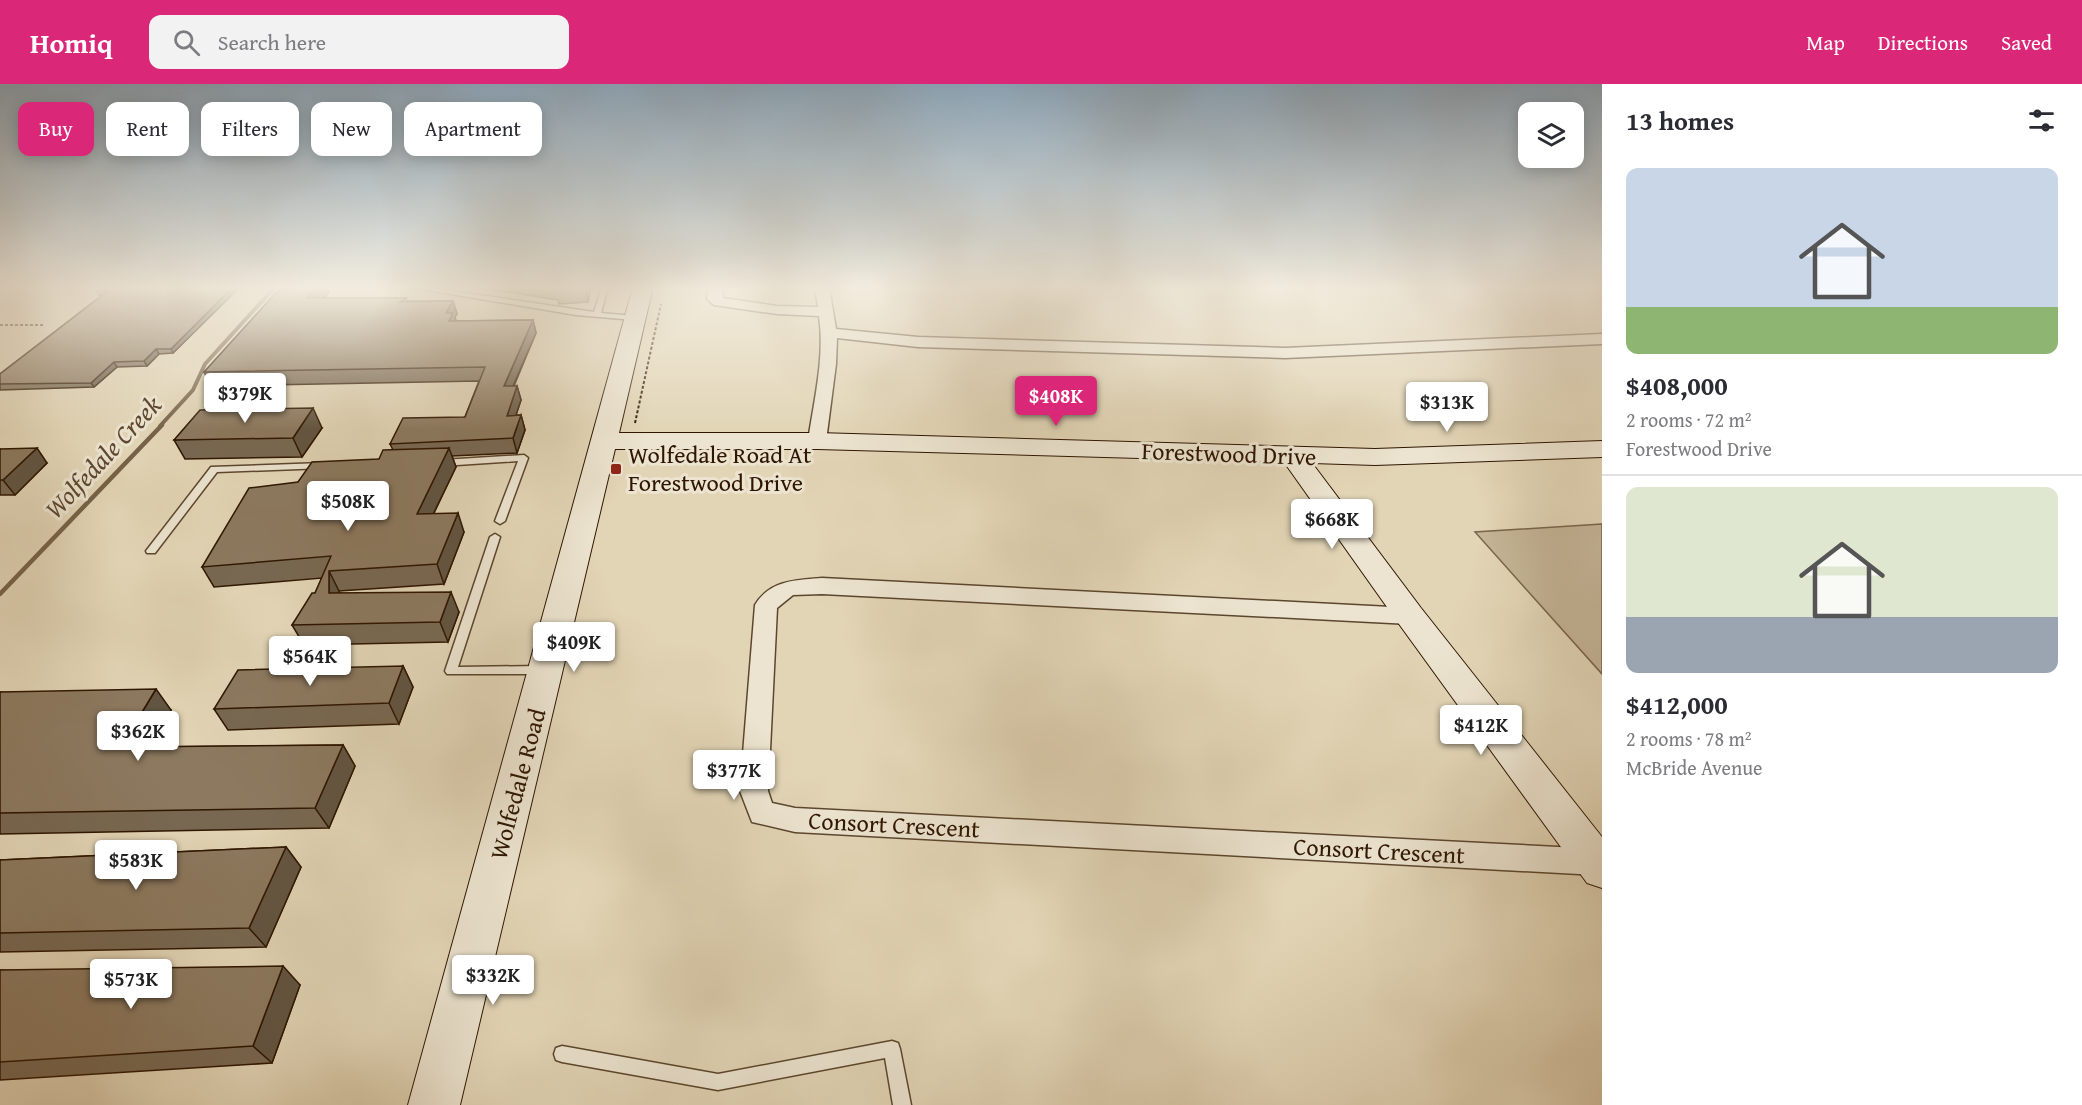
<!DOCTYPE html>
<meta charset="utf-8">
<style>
:root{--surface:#fff;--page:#f2f2f3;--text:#2b2b33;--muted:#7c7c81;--line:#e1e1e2;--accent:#db2777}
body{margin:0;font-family:"Gentium Book Plus",serif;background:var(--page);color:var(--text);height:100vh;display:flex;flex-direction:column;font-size:22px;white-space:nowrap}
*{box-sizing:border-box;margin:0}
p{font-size:20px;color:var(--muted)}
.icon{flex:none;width:33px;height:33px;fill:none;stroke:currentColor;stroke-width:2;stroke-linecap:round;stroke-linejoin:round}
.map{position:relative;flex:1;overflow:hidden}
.sheet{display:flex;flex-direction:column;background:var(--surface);width:480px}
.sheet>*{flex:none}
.guide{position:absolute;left:18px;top:18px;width:570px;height:54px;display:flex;gap:12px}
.buttons{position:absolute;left:1518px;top:18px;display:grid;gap:12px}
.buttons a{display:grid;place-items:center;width:66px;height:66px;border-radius:12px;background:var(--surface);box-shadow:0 3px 15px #0003;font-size:30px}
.price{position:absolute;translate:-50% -51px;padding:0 14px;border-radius:6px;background:#fff;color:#222;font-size:20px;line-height:39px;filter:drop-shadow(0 2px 3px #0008)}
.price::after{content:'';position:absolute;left:50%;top:36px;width:18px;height:14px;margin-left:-9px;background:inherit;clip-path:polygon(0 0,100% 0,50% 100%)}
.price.on{background:var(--accent);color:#fff}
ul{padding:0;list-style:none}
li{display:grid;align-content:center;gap:12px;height:318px;padding:0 24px}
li+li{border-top:2px solid var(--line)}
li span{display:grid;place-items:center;height:186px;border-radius:12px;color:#555}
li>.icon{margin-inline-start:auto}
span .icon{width:108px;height:108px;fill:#fffc;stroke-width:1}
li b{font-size:26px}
h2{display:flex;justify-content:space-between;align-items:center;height:72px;padding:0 24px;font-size:26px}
.chip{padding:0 21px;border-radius:12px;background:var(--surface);box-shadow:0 3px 15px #0003;font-size:21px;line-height:54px}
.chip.on{background:var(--accent);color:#fff}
header{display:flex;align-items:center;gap:36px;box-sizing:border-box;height:84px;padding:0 30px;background:var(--accent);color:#fff}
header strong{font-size:28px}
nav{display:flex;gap:33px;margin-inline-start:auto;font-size:21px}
.search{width:420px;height:54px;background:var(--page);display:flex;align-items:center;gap:15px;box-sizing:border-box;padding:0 21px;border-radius:12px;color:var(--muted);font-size:22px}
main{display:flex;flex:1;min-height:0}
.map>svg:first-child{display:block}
.green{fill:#c4b597;stroke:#7a664c;stroke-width:1.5}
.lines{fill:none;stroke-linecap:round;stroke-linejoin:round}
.stream-far1{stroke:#766248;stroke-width:4}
.stream{stroke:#766248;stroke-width:4.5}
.lane-casing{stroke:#5c462e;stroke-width:3}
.street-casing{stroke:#5c462e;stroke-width:3}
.secondary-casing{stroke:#2f1600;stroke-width:2}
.path{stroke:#2f1600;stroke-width:2;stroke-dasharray:3 2;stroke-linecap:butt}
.lane{fill:#ece4d0;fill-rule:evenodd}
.street{fill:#ece4d0;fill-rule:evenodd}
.secondary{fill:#ece4d0;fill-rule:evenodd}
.wall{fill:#786852;stroke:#2f1600;stroke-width:1.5}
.shaded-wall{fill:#625542;stroke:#2f1600;stroke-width:1.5}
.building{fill:#8c795f;stroke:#2f1600;stroke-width:1.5}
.poi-dot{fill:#8f2418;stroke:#ece4d0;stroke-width:2}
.labels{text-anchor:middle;stroke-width:6;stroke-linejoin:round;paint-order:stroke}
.street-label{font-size:24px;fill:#2f1600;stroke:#ece4d0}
.poi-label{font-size:24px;fill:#2f1600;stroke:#ece4d0;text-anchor:start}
.water-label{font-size:26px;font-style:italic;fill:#5e4830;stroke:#ece4d0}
</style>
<header>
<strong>Homiq</strong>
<div class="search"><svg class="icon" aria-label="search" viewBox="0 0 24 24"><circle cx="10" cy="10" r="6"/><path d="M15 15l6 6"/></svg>Search here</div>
<nav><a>Map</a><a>Directions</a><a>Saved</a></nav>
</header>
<main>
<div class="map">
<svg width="1602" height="1021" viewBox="0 0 1602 1021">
<rect width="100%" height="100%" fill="#e2d5b6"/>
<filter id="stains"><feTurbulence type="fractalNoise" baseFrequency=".00333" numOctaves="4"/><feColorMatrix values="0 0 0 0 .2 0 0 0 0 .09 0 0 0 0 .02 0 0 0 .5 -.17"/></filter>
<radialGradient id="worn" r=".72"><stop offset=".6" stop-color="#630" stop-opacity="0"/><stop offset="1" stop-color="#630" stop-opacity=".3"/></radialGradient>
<polygon class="green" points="1602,440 1602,590 1475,448"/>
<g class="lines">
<polyline class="stream-far1" points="160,342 193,306 205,280 275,203"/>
<polyline class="stream" points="0,510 162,341"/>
<g class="lane-casing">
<g id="lane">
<polygon points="409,203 426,203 594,228 602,203 608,203 601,229 634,232 637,234 634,236 576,231"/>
<polygon points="524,371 528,374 505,437 500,440 495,437 518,377 442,382 438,379 442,376"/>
<polygon points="322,379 326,382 325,384 217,388 155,469 147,469 146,467 211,383"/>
<polygon points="495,450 500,453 458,583 541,582 545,583 547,586 545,589 541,590 447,590 445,587 490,453"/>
<polygon points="892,957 898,959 900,965 911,1021 893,1021 885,974 718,1006 562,978 556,976 554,970 556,964 562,962 718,990"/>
</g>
</g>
<g class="street-casing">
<g id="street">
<path d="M708 203H722L723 214 777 222 818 223 815 203H829L836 245 918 253 1285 264 1602 250V260L1285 274 918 263 837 254 836 280 826 357 823 361H811L808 357C814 316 825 274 819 232L777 230 714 221 707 215Z"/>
<path d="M822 494 1410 524 1418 526 1422 532 1418 538 1410 540 822 510 793 511 777 524 768 707 772 719 795 724 1597 765 1602 766V790L1597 791 795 748 752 738 740 707 755 521C770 496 796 496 822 494Z"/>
</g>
</g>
<g class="secondary-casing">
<polygon id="secondary" points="633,203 653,203 619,349 817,349 1375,365 1602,357 1602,373 1375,381 1312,379 1421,524 1602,753 1602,804 1587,799 1399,540 1284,378 817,365 615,365 460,1021 408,1021"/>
</g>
<g class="path">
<polyline points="0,241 45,241"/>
<polyline points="635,339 661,220"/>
</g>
<use href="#lane" class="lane"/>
<use href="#street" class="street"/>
<use href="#secondary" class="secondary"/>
</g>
<g class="wall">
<polygon points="240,203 173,269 159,270 147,282 117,283 94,303 0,306 0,290 102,211 99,211 96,206"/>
<polygon points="476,203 591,203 588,218 559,220 558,216"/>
<polygon points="329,208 324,214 406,214 407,217 453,217 457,230 455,233 456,237 533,236 536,249 514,302 517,302 521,316 516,331 521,331 525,346 517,369 452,372 456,383 434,429 464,448 444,500 339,507 339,509 459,528 448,558 304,561 292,541 315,509 322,494 214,503 202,483 298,398 379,375 393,366 390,360 465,333 479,297 211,302 204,288"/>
<polygon points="322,344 302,373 185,375 174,356"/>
<polygon points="0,365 47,379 15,411 0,411"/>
<polygon points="403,582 413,603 399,640 228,646 214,625"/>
<polygon points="0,608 171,626 150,663 343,661 355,682 329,744 0,750"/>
<polygon points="286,763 301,783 266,863 0,868 0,776"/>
<polygon points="0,886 300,901 272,979 0,996"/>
</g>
<g class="shaded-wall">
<polygon points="233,203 240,203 173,269 171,265"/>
<polygon points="317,203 327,203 329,208 312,227 307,214"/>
<polygon points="585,203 591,203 588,218"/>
<polygon points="453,217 457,230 455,233 457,242 453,250 446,229"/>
<polygon points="533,236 536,249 507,316 504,302"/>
<polygon points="156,265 159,270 147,282 144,277"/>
<polygon points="114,278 117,283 94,303 91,299"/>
<polygon points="517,302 521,316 511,346 507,332"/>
<polygon points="313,324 322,344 302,373 293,354"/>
<polygon points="521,331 525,346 517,369 513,354"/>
<polygon points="37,364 47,379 15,411 3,396"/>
<polygon points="449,364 456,383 424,449 417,430"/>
<polygon points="458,429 464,448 444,500 437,480"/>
<polygon points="329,487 339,507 339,529 329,509"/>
<polygon points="451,508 459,528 448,558 440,538"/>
<polygon points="403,582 413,603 399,640 389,619"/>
<polygon points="156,605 171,626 139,684 121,663"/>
<polygon points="343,661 355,682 329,744 315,724"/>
<polygon points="286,763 301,783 266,863 249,844"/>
<polygon points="283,882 300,901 272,979 253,962"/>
</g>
<g class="building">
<polygon points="100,203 233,203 171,265 156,265 144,277 114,278 91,299 0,300 0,290 108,207 96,206"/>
<polygon points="281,203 317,203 307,214 406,214 400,218 453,217 446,229 453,229 449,237 533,236 504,302 517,302 507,332 521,331 513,354 390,360 403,334 465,333 485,283 204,288"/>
<polygon points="313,324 293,354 174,356 200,326"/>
<polygon points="37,364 3,396 0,396 0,365"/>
<polygon points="449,364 417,430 458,429 437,480 329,487 329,509 451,508 440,538 292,541 312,509 315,509 331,472 202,483 249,404 298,398 312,378 379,375 383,366"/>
<polygon points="403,582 389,619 214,625 238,586"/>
<polygon points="156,605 121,663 343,661 315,724 0,729 0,608"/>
<polygon points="286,763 249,844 0,849 0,776"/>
<polygon points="283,882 253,962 0,978 0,886"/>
</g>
<linearGradient id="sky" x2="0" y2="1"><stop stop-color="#8da7bb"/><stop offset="0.59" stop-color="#f2ecde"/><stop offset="1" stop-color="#f2ecde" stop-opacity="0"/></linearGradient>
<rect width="1602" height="346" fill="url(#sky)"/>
<rect class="poi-dot" x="610" y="379" width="12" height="12" rx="3"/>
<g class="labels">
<g class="street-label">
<text transform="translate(1229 370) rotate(2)" y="8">Forestwood Drive</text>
<text transform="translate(518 700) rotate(-75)" y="8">Wolfedale Road</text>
<text transform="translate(894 741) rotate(3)" y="8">Consort Crescent</text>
<text transform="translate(1379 767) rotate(3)" y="8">Consort Crescent</text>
</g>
<g class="poi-label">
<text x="628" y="379">Wolfedale Road At<tspan x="628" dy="28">Forestwood Drive</tspan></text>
</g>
<g class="water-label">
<text transform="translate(103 373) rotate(-47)" y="9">Wolfedale Creek</text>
</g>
</g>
<rect width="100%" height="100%" filter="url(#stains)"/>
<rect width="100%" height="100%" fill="url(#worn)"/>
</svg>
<div class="buttons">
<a><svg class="icon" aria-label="layers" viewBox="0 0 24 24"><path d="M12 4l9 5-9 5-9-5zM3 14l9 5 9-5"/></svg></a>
</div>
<b class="price" style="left:245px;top:340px">$379K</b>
<b class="price on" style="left:1056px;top:343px">$408K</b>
<b class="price" style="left:1447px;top:349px">$313K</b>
<b class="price" style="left:348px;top:448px">$508K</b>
<b class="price" style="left:1332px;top:466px">$668K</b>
<b class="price" style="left:574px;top:589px">$409K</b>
<b class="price" style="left:310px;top:603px">$564K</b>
<b class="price" style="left:1481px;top:672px">$412K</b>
<b class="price" style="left:138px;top:678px">$362K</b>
<b class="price" style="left:734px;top:717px">$377K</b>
<b class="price" style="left:136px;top:807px">$583K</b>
<b class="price" style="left:493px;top:922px">$332K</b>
<b class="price" style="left:131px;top:926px">$573K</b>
<div class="guide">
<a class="chip on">Buy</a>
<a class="chip">Rent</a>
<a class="chip">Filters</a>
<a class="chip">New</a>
<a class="chip">Apartment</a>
</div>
</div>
<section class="sheet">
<h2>13 homes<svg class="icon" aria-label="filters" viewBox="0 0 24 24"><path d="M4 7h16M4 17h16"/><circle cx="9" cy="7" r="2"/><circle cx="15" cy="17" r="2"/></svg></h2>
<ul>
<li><span style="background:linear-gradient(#c9d6e8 75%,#8fb573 0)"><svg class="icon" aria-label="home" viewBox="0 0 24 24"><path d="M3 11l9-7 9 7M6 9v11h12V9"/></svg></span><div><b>$408,000</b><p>2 rooms · 72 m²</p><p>Forestwood Drive</p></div></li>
<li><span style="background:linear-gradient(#dfe7d0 70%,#9aa5b1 0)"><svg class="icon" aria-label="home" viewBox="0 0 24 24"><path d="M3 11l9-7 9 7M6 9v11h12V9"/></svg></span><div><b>$412,000</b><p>2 rooms · 78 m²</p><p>McBride Avenue</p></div></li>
</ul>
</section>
</main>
